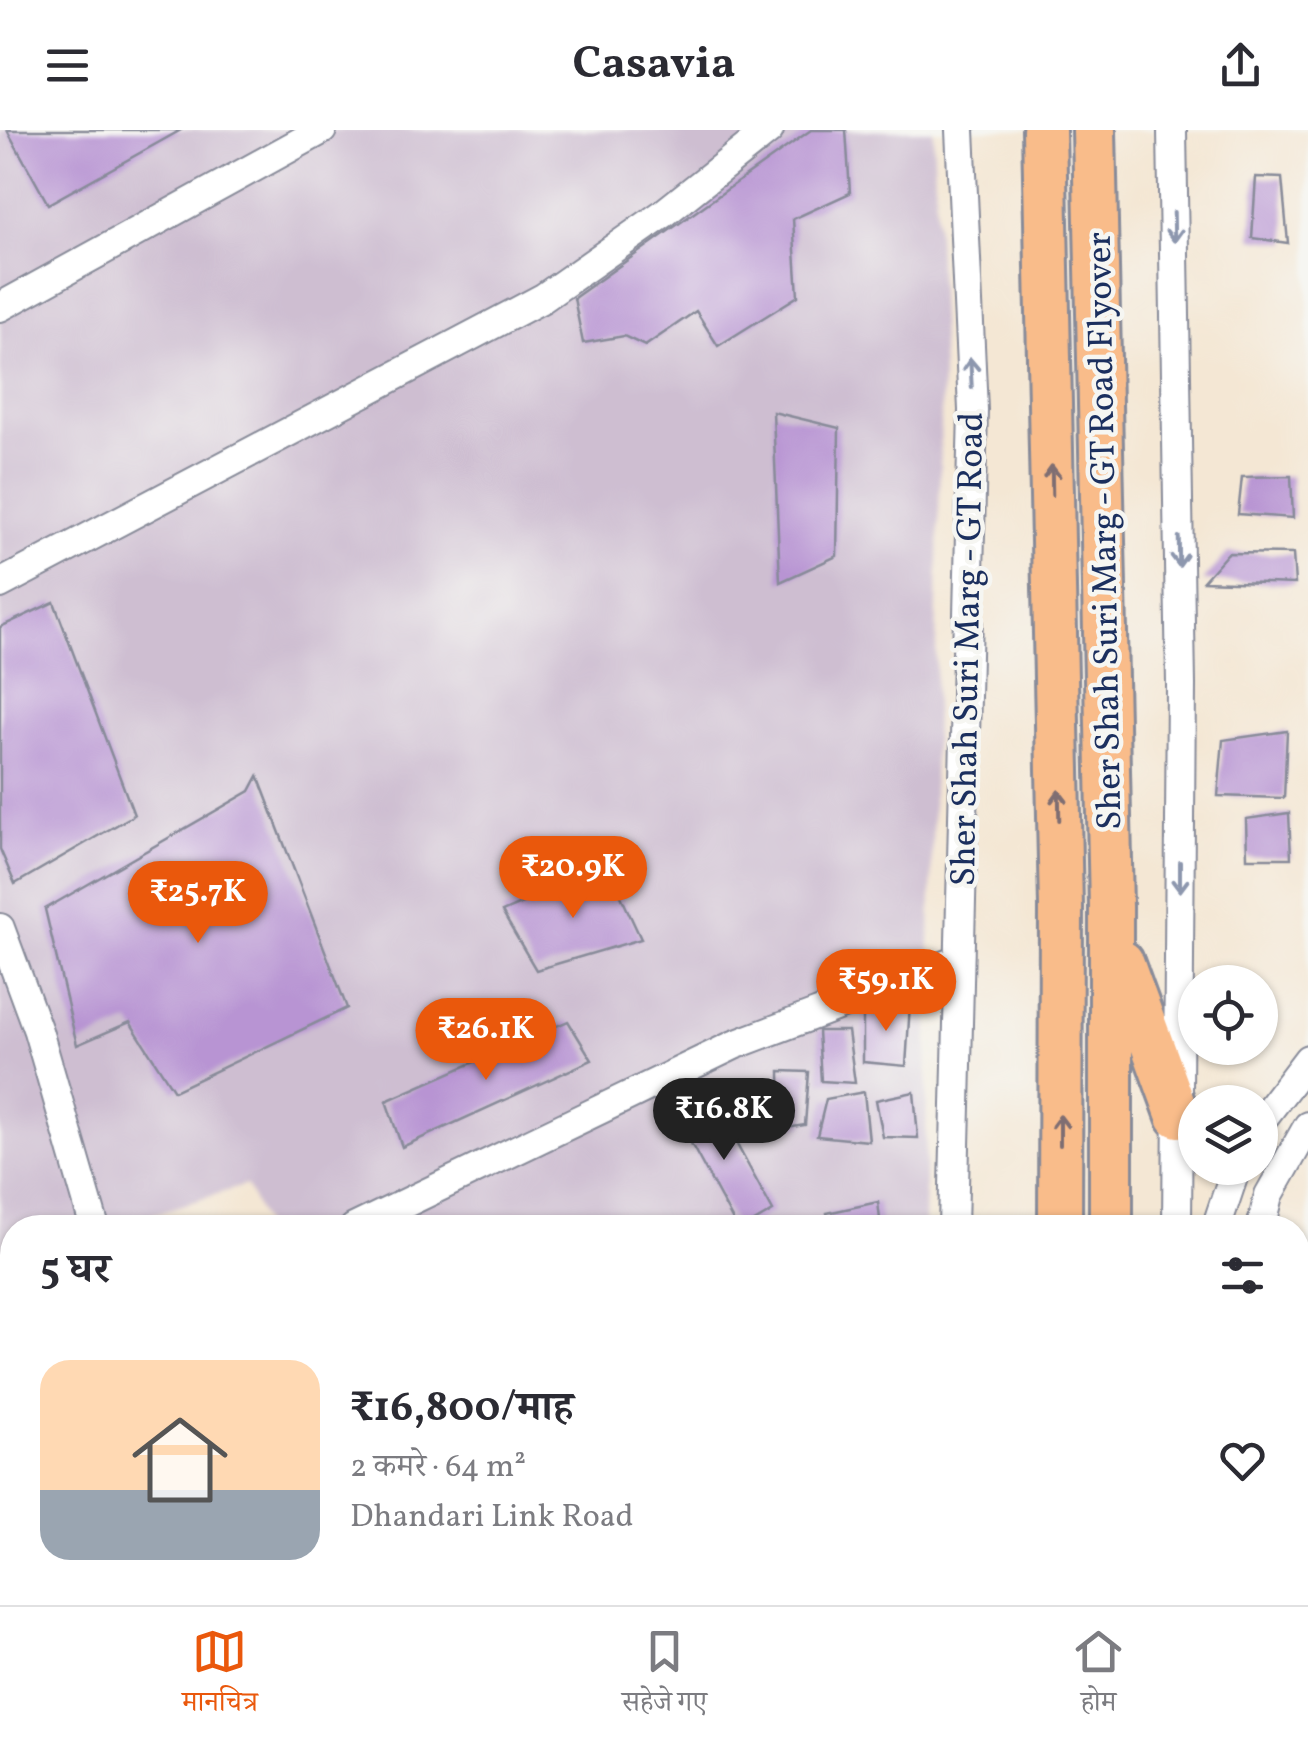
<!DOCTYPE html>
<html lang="hi">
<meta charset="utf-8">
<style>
:root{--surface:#fff;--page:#f7f7f7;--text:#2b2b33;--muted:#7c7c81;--line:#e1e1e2;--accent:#ea580c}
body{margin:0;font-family:Vollkorn,"Noto Serif Devanagari",serif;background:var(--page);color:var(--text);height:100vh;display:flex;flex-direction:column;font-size:38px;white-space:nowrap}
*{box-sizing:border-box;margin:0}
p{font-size:32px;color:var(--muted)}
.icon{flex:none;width:55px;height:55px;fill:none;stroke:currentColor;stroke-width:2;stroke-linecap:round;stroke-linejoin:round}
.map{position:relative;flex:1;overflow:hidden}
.panel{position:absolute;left:0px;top:1085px;width:1310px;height:390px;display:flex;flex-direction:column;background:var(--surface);border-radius:40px 40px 0 0;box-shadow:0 2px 8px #0004}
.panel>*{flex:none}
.tools{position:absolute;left:1178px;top:835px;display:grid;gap:20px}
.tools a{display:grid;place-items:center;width:100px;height:100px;border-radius:50%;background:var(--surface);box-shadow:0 2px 8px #0004;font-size:50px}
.price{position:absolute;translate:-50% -85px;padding:0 22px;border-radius:35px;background:var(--accent);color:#fff;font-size:32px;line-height:65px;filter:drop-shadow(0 2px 5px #0008)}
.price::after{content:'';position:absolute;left:50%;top:60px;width:30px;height:22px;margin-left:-15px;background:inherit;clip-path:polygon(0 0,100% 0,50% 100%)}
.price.active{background:#222;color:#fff}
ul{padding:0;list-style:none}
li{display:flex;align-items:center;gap:30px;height:250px;padding:0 40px}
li+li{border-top:2px solid var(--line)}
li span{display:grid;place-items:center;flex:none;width:280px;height:200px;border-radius:30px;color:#555}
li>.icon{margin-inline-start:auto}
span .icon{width:120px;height:120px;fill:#fffc;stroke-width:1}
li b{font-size:42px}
h2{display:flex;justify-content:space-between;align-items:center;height:120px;padding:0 40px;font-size:42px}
header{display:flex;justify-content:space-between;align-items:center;height:130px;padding:0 40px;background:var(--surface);font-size:45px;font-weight:700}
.tabs{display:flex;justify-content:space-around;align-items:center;height:140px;border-top:2px solid var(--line);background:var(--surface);font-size:28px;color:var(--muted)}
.tabs a{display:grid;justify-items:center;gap:5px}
.tabs .active{color:var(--accent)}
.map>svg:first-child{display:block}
.industrial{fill:#cebed1}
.building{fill:#b894d3}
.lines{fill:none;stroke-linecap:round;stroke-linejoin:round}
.minor-casing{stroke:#888b99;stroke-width:32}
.highway-casing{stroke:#888b99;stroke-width:48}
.minor{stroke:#fff;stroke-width:28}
.highway{stroke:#f9bc8a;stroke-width:42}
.oneway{stroke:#8d97ae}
.oneway2{stroke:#7f6e72}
.labels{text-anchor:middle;stroke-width:9;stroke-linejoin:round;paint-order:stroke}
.street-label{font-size:35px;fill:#1b2f5e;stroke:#f6f6f2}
</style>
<header><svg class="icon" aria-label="menu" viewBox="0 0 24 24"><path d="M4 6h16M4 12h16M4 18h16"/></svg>Casavia<svg class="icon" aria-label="share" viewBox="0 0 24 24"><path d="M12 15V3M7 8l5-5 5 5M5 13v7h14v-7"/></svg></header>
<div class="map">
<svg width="1308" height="1475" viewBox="0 0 1308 1475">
<rect width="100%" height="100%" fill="#f6f6f2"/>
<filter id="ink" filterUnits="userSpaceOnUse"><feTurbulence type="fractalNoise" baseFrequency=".01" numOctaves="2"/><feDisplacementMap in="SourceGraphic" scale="20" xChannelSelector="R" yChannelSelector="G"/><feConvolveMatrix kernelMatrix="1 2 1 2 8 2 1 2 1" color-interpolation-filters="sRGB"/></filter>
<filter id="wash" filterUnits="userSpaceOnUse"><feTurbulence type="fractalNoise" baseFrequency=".0048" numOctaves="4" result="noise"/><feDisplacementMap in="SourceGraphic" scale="40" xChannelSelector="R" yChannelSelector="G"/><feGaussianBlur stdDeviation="2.25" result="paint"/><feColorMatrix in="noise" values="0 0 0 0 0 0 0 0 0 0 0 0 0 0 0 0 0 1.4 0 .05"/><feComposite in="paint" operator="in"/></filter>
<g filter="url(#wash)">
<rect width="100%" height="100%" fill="#f4e7d4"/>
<g class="industrial">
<polygon points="0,0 933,0 942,241 924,1097 265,1097 246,1055 112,1097 12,1098 12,1129 0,1133"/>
<polygon points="12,1315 12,1462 917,1463 917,1475 0,1475 0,1321"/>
</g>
<g id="blocks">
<g class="building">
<polygon points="7,0 181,0 48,74"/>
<polygon points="811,0 846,0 850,63 793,89 798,166 718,216 696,181 645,216 624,206 583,213 574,168"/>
<polygon points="1256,47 1282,48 1288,113 1252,108"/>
<polygon points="773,282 839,298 837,426 780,452"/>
<polygon points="1291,346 1293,388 1238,384 1242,347"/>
<polygon points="1228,423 1293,424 1295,454 1203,451"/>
<polygon points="54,472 134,685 15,754 0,719 0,497"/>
<polygon points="1287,601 1284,668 1218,666 1223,610"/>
<polygon points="258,646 347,878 174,961 130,892 77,915 45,779 250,661"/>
<polygon points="1289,683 1291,728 1247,728 1246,689"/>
<polygon points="607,736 641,809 536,840 502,782"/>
<polygon points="910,874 906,936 863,932 863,877"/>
<polygon points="568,891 592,930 402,1017 386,971"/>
<polygon points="818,901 848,901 855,953 821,951"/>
<polygon points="780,941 809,942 805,995 781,999"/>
<polygon points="864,962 869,1011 817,1006 826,969"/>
<polygon points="914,962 918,1008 883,1007 876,970"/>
<polygon points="710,965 773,1081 744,1098 737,1098 675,984"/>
<polygon points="878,1072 881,1098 829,1098 827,1083"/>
<polygon points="495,1462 596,1462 596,1465 495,1472"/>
</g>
</g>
</g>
<g filter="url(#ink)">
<use href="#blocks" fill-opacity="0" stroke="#888b99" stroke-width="2.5"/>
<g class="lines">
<g class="minor-casing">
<g id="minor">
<polyline points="1172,0 1181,555 1177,1098"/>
<polyline points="0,177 322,0"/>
<polyline points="0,454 543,168 663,84 769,0"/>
<polyline points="0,798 38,901 95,1098"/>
<polyline points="1260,992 1308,929"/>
<polyline points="354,1098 734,915 959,830"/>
<polyline points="953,1098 973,280 960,0"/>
<polyline points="1216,1098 1236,1038"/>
<polyline points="1261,1098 1269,1065 1308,996"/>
<polyline points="0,1269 12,1261"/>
<polyline points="1206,1462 1206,1475"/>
<polyline points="1269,1462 1269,1475"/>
<polyline points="945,1475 946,1462"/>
<polyline points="1168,1475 1168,1462"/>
</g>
</g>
<g class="highway-casing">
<g id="highway">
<polyline points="1044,0 1061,777 1060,1098"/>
<polyline points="1094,0 1111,777 1111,1098"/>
<polyline points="1122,832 1178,986"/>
<polyline points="1053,1475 1053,1462"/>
<polyline points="1105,1475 1105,1462"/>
</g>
</g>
<use href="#minor" class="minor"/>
<use href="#highway" class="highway"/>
</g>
<defs><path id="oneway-shaft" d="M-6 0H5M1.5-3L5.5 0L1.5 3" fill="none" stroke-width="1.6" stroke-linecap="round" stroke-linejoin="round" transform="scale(2.5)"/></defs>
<g class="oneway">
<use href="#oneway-shaft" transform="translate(1174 97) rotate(89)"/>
<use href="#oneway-shaft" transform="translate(971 243) rotate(-93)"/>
<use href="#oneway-shaft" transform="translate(1179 422) rotate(89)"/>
<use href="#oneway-shaft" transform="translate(1180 747) rotate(90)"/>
</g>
<g class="oneway2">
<use href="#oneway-shaft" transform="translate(1052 350) rotate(-91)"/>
<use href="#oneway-shaft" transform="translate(1059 675) rotate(-91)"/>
<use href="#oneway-shaft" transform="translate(1060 1000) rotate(-90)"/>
</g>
</g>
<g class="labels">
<g class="street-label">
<text transform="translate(1103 401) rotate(-91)" y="12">Sher Shah Suri Marg - GT Road Flyover</text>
<text transform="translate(966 519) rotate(-89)" y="12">Sher Shah Suri Marg - GT Road</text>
</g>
</g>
</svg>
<div class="tools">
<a><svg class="icon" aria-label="locate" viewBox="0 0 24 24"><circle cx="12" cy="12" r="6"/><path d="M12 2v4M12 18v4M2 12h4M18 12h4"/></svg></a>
<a><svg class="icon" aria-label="layers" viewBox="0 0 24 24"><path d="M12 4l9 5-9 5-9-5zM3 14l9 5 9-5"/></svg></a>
</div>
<b class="price" style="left:573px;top:791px">₹20.9K</b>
<b class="price" style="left:198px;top:816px">₹25.7K</b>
<b class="price" style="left:886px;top:904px">₹59.1K</b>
<b class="price" style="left:486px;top:953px">₹26.1K</b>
<b class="price active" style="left:724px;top:1033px">₹16.8K</b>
<section class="panel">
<h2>5 घर<svg class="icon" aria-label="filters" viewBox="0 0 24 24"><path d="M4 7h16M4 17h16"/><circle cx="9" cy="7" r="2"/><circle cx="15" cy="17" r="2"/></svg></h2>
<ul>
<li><span style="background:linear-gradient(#ffd9b3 65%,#9aa5b1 0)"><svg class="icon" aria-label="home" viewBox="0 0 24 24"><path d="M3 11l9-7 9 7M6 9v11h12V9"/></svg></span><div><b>₹16,800/माह</b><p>2 कमरे · 64 m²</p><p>Dhandari Link Road</p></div><svg class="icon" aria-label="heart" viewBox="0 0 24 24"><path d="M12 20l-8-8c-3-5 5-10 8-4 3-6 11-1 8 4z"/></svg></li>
</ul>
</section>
</div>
<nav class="tabs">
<a class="active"><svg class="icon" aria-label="map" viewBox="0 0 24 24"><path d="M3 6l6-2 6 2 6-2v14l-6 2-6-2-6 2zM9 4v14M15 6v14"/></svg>मानचित्र</a>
<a><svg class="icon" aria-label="saved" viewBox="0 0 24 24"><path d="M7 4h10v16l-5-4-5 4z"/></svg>सहेजे गए</a>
<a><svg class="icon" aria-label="home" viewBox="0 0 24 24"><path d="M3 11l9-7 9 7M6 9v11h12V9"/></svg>होम</a>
</nav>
